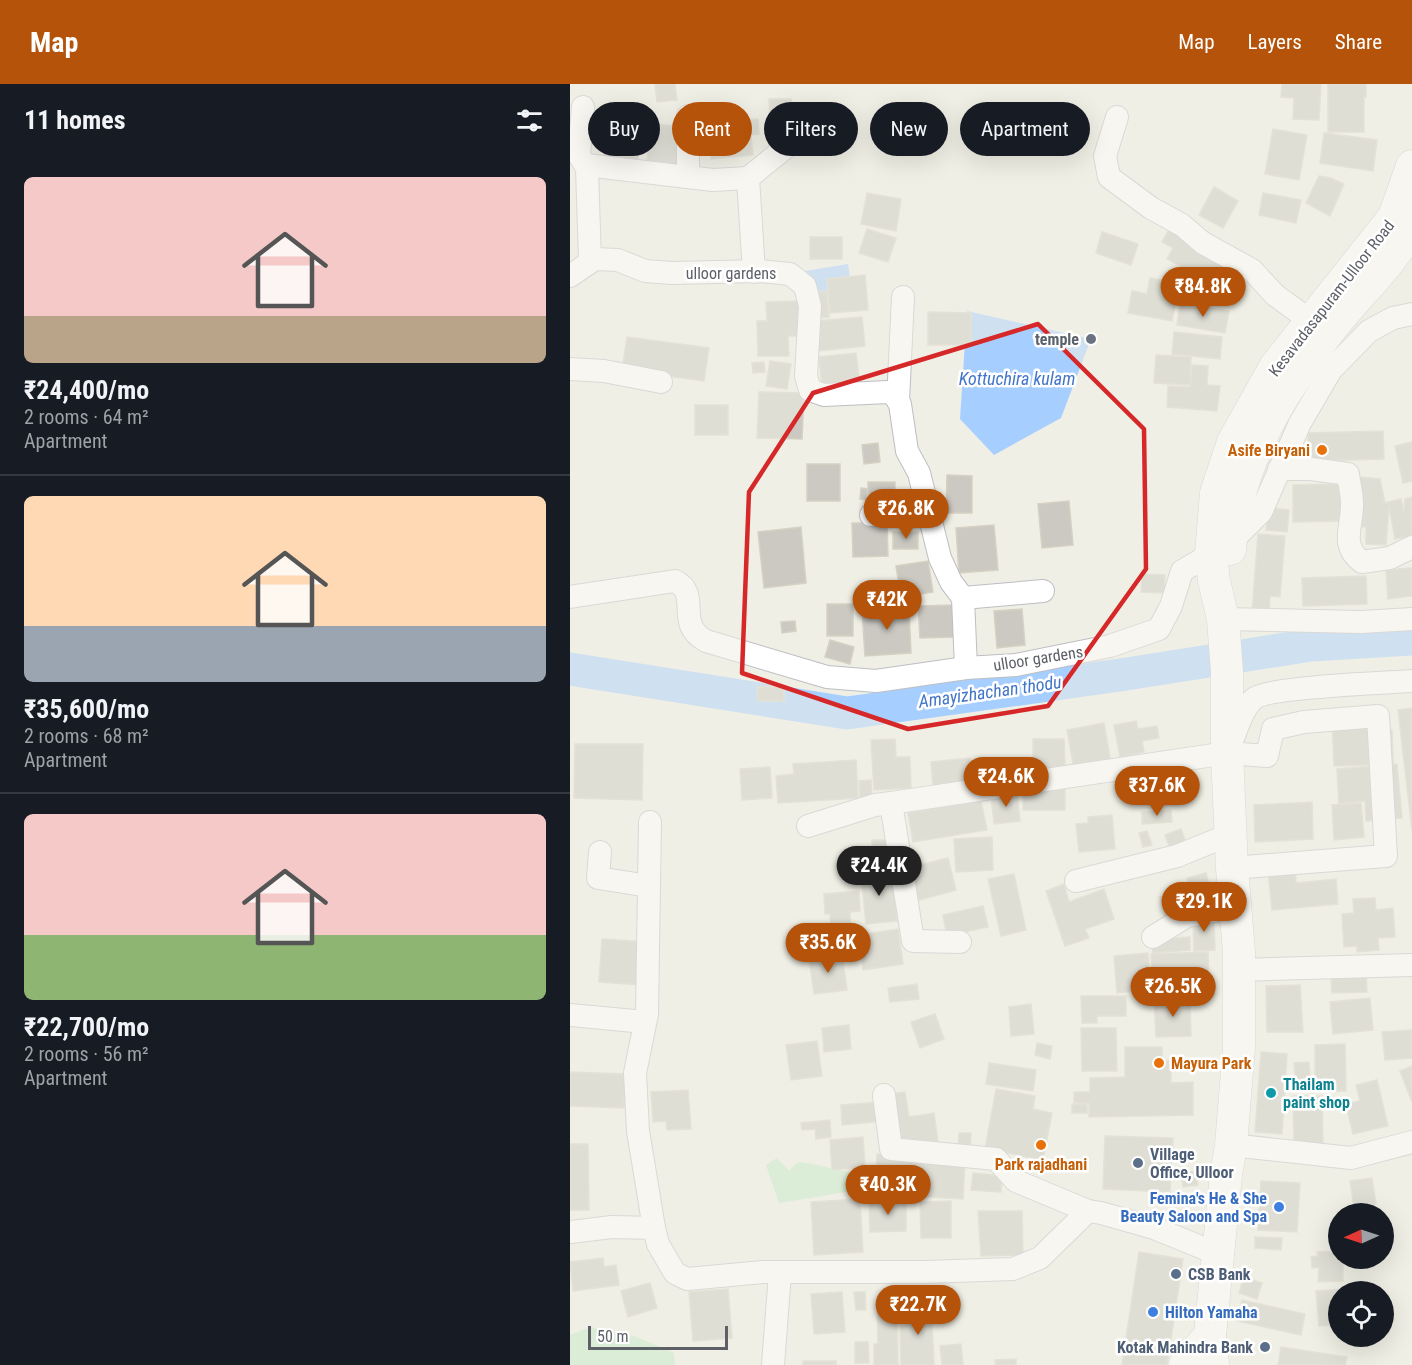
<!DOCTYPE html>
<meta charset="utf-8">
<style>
:root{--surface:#171b24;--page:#242831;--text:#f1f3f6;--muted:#9ea1a6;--line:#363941;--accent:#b45309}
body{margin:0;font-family:"Roboto Condensed",sans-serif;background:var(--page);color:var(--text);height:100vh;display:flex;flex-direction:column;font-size:22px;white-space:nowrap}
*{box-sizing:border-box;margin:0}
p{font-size:20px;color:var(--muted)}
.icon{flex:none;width:33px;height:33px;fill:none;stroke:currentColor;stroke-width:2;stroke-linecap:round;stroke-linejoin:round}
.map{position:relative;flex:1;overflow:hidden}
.sheet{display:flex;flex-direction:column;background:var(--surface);width:570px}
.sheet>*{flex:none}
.top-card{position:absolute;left:18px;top:18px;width:570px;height:54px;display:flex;gap:12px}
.needle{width:39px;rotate:267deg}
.fabs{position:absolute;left:758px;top:1119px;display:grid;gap:12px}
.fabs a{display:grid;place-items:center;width:66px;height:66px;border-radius:50%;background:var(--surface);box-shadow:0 6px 24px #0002;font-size:30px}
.scale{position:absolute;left:18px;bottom:15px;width:140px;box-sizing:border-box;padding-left:6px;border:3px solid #5d6066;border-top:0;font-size:16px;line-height:21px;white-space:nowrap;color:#5d6066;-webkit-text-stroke:4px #fff;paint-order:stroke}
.price{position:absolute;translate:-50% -51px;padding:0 14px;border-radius:21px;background:var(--accent);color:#fff;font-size:20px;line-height:39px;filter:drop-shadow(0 2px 3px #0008)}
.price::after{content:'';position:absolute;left:50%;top:36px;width:18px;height:14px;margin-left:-9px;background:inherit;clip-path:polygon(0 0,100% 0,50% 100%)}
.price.selected{background:#222;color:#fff}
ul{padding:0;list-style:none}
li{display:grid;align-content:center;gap:12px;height:318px;padding:0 24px}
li+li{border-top:2px solid var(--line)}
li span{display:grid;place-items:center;height:186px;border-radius:9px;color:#555}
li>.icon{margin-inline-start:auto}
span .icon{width:108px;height:108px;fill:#fffc;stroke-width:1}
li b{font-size:26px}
h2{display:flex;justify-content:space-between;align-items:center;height:72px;padding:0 24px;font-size:26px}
.chip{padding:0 21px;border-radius:27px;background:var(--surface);box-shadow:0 6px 24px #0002;font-size:21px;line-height:54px}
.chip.selected{background:var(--accent);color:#fff}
header{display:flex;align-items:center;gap:36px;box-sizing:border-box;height:84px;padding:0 30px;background:var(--accent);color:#fff}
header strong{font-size:28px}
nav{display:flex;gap:33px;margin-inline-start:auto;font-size:21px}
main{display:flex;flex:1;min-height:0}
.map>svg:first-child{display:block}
.green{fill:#c1e8c5}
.water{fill:#a6cfff}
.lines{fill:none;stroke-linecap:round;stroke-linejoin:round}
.river{stroke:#a6cfff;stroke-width:33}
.building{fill:#cbc9c2;stroke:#d5d1c3;stroke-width:1.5}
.minor-casing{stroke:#bdbec4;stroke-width:24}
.secondary-casing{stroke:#bbbdc4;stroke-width:33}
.minor{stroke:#fff;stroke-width:22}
.secondary{stroke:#fff;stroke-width:32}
.marked{fill:none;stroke:#d62828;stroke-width:4.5;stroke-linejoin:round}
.worship-dot{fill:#6b7280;stroke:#fff;stroke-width:2}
.food-dot{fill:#e8710a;stroke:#fff;stroke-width:2}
.culture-dot{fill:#0f9aa8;stroke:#fff;stroke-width:2}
.service-dot{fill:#5c6f8a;stroke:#fff;stroke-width:2}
.shop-dot{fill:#3f7fe0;stroke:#fff;stroke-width:2}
.labels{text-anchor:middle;stroke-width:5;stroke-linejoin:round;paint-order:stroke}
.street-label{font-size:16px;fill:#5d6066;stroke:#fff}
.worship-label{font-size:16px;font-weight:bold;fill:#5b616d;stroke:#fff;text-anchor:end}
.food-label{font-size:16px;font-weight:bold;fill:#c56008;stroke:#fff;text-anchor:end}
.culture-label{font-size:16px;font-weight:bold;fill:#0d838f;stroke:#fff;text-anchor:start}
.service-label{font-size:16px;font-weight:bold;fill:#4e5e75;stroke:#fff;text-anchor:start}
.shop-label{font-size:16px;font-weight:bold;fill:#366cbe;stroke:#fff;text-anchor:end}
.water-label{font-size:18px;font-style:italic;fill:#4376c8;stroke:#fff}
</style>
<header>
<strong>Map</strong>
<nav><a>Map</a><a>Layers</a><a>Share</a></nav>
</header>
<main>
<section class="sheet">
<h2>11 homes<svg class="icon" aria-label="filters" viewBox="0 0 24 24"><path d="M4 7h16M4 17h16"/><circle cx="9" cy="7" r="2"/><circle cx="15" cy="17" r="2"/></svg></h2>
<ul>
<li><span style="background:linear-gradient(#f6c9c9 75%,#b9a48a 0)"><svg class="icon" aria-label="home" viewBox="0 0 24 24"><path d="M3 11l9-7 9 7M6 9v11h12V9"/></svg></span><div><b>₹24,400/mo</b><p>2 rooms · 64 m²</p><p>Apartment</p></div></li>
<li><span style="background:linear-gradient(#ffd9b3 70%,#9aa5b1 0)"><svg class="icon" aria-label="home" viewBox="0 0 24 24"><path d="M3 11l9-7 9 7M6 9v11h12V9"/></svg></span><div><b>₹35,600/mo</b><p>2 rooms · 68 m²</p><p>Apartment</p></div></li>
<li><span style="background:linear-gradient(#f6c9c9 65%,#8fb573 0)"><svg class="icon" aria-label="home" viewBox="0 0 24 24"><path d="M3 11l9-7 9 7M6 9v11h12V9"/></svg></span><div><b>₹22,700/mo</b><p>2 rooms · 56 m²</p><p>Apartment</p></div></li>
</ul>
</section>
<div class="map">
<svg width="842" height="1281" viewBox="0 0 842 1281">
<rect width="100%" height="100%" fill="#f0efe5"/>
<g class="green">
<path d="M207 1074 219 1087 228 1078C246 1079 264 1086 283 1089L282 1107 209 1119 196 1081Z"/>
<polygon points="21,1243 67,1253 104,1269 105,1281 0,1281 0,1251"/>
</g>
<g class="water">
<polygon points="278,180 282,208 243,216 235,187"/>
<polygon points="397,227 521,255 491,334 424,371 390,335"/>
</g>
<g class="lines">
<polyline class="river" points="0,585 277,629 550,591 741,561 842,555"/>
</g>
<g class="building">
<polygon points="85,0 105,0 107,16 87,18"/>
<polygon points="712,0 751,0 749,36 723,35 724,14 711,13"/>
<polygon points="758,0 796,0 796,13 794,13 794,48 758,48"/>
<polygon points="199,15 221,15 222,22 234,21 235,39 200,41"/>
<polygon points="252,31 280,31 281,63 253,64"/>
<polygon points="188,35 189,50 181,51 183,71 141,75 140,59 149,59 148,38"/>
<polygon points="36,39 69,40 68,80 35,80"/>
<polygon points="78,40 111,42 109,84 77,82"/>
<polygon points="703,45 737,51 729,96 695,90"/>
<polygon points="754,49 807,56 803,87 750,79"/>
<polygon points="749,92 761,94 774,100 760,132 736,119"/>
<polygon points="644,103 668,117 653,144 629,131"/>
<polygon points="297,109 331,115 326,147 291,140"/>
<polygon points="693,109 731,116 726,139 689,131"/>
<polygon points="600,144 675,184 656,219 644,213 654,193 643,188 638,197 597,175 603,164 592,158"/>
<polygon points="297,145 326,154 318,178 289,169"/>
<polygon points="532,148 568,160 561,181 526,169"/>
<rect x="240" y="153" width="32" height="22"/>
<polygon points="295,191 298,226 260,229 257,195"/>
<polygon points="580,194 609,199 602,237 558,229 562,207 577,210"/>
<polygon points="257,207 259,233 250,234 248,208"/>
<polygon points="229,217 230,252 218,252 219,272 188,272 187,237 197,237 196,218"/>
<polygon points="610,220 659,227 655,249 607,241"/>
<polygon points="358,228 401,229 401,261 358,261"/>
<polygon points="292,233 295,262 249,267 246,237"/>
<polygon points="604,248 652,253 650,275 602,270"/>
<polygon points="57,253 139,264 134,297 52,286"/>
<polygon points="286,269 290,300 252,304 249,273"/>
<polygon points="586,271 621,273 620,301 584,299"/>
<polygon points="200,277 221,280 217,305 196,302"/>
<polygon points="194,278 195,288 183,289 182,279"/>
<polygon points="622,281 638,282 637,301 650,302 647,327 597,323 598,302 620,303"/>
<polygon points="189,308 234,309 232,355 187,354"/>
<rect x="125" y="321" width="33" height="30"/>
<polygon points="813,347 814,375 738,377 738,349"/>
<polygon points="842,358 842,397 833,399 825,362"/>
<polygon points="308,359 310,378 294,380 292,361"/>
<rect x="237" y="380" width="33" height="37"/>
<polygon points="377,391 402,392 402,429 376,429"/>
<polygon points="790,393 810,395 815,419 831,415 834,428 835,415 842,413 842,451 825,455 819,422 816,461 796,460 796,443 787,442"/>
<rect x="298" y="398" width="27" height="18"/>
<polygon points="774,400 775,437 723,438 723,401"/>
<polygon points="291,404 297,405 296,416 290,415"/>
<polygon points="499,417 503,461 472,464 468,420"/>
<polygon points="699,424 719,426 717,448 696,446"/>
<polygon points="282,439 317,439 318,472 283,473"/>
<polygon points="424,441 428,486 389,489 386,444"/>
<polygon points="231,443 236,499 194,504 188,448"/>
<rect x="323" y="448" width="25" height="17"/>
<polygon points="688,450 715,452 710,513 700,512 699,529 682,528"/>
<polygon points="358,477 363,508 331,514 326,482"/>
<polygon points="842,484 842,512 818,515 816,486"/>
<polygon points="572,490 595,491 594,509 571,508"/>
<polygon points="796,492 797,520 733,522 732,494"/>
<rect x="257" y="520" width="26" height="32"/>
<polygon points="384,521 385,553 350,554 348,522"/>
<polygon points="339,523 341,569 295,572 292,526"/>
<polygon points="452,525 455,561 427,564 424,527"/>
<polygon points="225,537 226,547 212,549 211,538"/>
<polygon points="260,556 284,563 280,580 255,573"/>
<polygon points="214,602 214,617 188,617 187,603"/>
<polygon points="842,624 842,746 828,626"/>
<polygon points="796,634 797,647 822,646 823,680 764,682 762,635"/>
<polygon points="566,637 568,645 587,642 589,654 572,657 574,668 550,673 544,641"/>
<polygon points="534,639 541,679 504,685 497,646"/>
<polygon points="325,655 326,673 340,673 341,704 304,706 301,656"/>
<polygon points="463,655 494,655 495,683 463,684"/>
<polygon points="5,660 73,660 72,716 4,714"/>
<polygon points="400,674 402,699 363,703 361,678"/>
<polygon points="286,676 288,714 208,719 206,692 224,690 223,680"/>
<polygon points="827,680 832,734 796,737 795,717 769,720 767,685"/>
<polygon points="200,683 202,714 172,716 170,685"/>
<polygon points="573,692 606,692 607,721 573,721"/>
<polygon points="301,696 302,713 290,714 289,697"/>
<rect x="453" y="705" width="42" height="21"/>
<polygon points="447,708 450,737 424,740 421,711"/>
<polygon points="411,717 417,746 343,758 338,729"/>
<polygon points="742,718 743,755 685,758 684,721"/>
<polygon points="791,719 794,753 764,756 762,721"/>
<polygon points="601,726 602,738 572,740 572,728"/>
<polygon points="542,731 545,765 509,768 506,740 518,739 518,733"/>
<polygon points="611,745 618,764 602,770 595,751"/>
<polygon points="577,747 582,761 573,763 569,749"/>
<polygon points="422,753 423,786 386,788 384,755"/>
<rect x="302" y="756" width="19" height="20"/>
<polygon points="378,774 386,806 346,817 338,784"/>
<polygon points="725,783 726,799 766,795 768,820 702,826 698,786"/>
<polygon points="323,787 327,837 296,840 291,790"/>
<polygon points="636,789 644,820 596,833 590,813 620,805 617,794"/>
<polygon points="444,790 456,846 431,852 418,795"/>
<polygon points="494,800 499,818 534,805 544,835 515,845 519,854 495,862 476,807"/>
<polygon points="289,807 290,827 280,828 281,845 261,846 260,830 255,830 254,810"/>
<polygon points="805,814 806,826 823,824 825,853 808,854 809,866 787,868 787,862 774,863 772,830 784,829 783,815"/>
<polygon points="413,822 418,843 377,852 373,831"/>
<polygon points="623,832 644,832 645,866 624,867"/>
<polygon points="328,845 333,880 293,886 290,851"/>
<polygon points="620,853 620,866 583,869 582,856"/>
<polygon points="32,855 75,858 71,901 29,898"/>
<polygon points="638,868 639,908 595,909 594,893 582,893 581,870"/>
<polygon points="578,869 581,905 547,909 544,872"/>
<polygon points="272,870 277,906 244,910 239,874"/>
<polygon points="796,888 797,908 762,909 761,889"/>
<polygon points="347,900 349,915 320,918 318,904"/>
<polygon points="730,901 733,948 697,948 696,902"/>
<polygon points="511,912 556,912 556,932 527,932 527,939 512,939"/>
<polygon points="800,914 803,946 763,950 760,918"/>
<polygon points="620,915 621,952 586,953 584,916"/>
<polygon points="461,920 464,950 441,952 439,923"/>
<polygon points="365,930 374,955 350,964 341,938"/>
<polygon points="279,941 281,965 254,968 252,944"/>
<polygon points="511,944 546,944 547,987 512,987"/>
<polygon points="842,946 842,974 815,976 812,948"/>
<polygon points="247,957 252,992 221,996 216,961"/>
<polygon points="467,959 482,962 480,975 465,971"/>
<polygon points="775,960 776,1007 745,1007 745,961"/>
<polygon points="555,963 592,963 592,977 601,976 601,999 623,998 623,1031 519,1033 519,1019 504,1019 504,1008 520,1008 520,994 555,993"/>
<polygon points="691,968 717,970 712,1050 685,1048"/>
<polygon points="739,978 741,1006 726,1007 724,979"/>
<polygon points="419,979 466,986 463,1007 416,1000"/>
<polygon points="842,982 842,1018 830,987"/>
<polygon points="0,988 55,990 54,1024 0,1022"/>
<polygon points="807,996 818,1042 783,1050 776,1020 790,1017 786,1001"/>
<polygon points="426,1005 465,1012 463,1025 482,1029 473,1076 415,1065"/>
<polygon points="118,1006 121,1045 97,1046 96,1037 83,1038 81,1008"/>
<polygon points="335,1008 339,1033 364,1029 368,1058 333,1063 331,1049 324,1050 318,1010"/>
<polygon points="723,1012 752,1012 753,1061 724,1062"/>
<polygon points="311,1018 313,1037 272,1041 271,1021"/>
<rect x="502" y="1020" width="15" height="9"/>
<polygon points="260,1036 261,1053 246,1055 245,1045 232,1046 231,1039"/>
<polygon points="389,1049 401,1049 400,1067 388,1067"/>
<polygon points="535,1052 603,1054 600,1108 533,1105"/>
<polygon points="293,1053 295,1083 262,1086 260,1056"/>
<polygon points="0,1060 18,1060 19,1126 0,1126"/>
<polygon points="307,1070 395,1075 393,1115 305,1110"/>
<polygon points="626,1087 628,1101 613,1103 611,1089"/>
<polygon points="403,1089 432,1092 431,1108 401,1106"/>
<polygon points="802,1094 806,1120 784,1124 780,1097"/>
<polygon points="691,1097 730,1099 727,1148 688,1146"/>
<polygon points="290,1115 293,1168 244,1171 241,1118"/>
<polygon points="336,1116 336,1147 300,1148 299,1117"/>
<polygon points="381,1117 381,1154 351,1154 350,1118"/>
<polygon points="408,1127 452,1127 453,1171 411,1172"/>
<polygon points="685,1153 712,1154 711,1166 685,1164"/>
<polygon points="768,1167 768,1174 773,1174 773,1197 748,1198 749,1183 742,1184 741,1173 748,1172 747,1168"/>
<polygon points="569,1168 613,1175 597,1281 552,1281"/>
<polygon points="33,1174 34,1183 46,1181 49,1201 3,1207 0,1178"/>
<polygon points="674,1193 692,1199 687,1215 669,1209"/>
<polygon points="80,1199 87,1224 58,1233 51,1207"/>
<rect x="778" y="1201" width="25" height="7"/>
<polygon points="158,1205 162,1254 123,1257 119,1208"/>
<polygon points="774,1205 774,1208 768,1208 768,1241 749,1242 746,1207"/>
<polygon points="272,1208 275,1248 244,1250 241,1210"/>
<polygon points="284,1208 295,1208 296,1226 286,1226"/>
<polygon points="341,1216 361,1217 364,1281 331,1281 330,1242 343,1239"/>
<polygon points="672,1216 735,1230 731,1251 667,1237"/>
<polygon points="307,1220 327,1220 328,1281 304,1281 304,1260 308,1260"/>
<polygon points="285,1258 298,1258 299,1279 285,1279"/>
<polygon points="391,1260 393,1281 372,1281 370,1262"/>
<polygon points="711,1263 777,1273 775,1281 708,1281"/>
<polygon points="446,1275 446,1281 426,1281 425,1276"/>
<rect x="233" y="1277" width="33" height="4"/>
</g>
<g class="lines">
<g class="minor-casing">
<g id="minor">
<polyline points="13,23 9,71 17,84 20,177"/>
<polyline points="118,32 118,93"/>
<polyline points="547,33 535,72 539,93 581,124 612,141 633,159 682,186 705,211 742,238"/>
<polyline points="16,81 143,96 178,94 220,60"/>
<polyline points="178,94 184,188"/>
<polyline points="0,192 25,175 48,176 75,187 102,189 189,187 220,190 235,202 240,222 236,292 240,306 254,311 318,308 325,312 330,320 337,367 349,389 370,474 381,498 393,514 396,584 446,581 540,562 589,545 601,522 612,487 641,470"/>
<polyline points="0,285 34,287 91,298"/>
<polyline points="328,317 333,213"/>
<path d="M709 385H741L778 390C779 399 782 410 782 419 783 442 769 461 792 478L820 474 842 463"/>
<polyline points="301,431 358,432"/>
<polyline points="661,458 691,428 730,339 761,286 799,247 823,234 842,230"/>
<path d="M0 513 105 497C132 510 104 540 136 557L257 593 306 597 396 584"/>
<polyline points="393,514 473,507"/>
<polyline points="653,535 791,538 842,535"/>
<path d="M661 659C667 646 672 623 685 614 701 603 815 599 842 597"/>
<polyline points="321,719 343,857 390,858"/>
<polyline points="80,738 77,930 65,989 68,1047 84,1144"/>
<polyline points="238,742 305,721 321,719 657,669 697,672 703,645 734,638 808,632 816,772 662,784"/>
<polyline points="30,768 28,794 79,802"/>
<polyline points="506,797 607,772 661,750"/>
<polyline points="583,853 617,832 665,823"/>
<polyline points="669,886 842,881"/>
<polyline points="0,931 75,938"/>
<polyline points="314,1011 321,1065 426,1075 446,1097 518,1127 531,1129 584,1144 648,1170"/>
<polyline points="661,1061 781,1074 842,1058"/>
<polyline points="0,1148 42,1143 84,1144 88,1160 99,1179 105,1189 117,1195 193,1188 355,1188 443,1185 470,1174 518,1127"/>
<polyline points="203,1281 210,1189"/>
</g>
</g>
<g class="secondary-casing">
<g id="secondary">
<path d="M660 465C667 380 711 307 764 241 790 208 823 180 842 141"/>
<polyline points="615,1281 640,1251"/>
<polyline points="643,1281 640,1251 656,1091 661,1061 669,963 669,868 662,784 657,669 657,588 653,535 644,497 641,470 646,409 663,358 705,283 824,133 842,82"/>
</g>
</g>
<use href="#minor" class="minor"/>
<use href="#secondary" class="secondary"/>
</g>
<path d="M0 0H842V1281H0ZM468 240 574 345 576 485 478 622 338 645 172 589 179 408 243 309Z" fill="#f0efe5" fill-opacity=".55" fill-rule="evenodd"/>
<path class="marked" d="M468 240 574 345 576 485 478 622 338 645 172 589 179 408 243 309Z"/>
<circle class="worship-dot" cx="521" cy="255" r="6"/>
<g class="food-dot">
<circle cx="752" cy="366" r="6"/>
<circle cx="589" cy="979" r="6"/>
<circle cx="471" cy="1061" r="6"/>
</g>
<circle class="culture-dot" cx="701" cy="1009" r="6"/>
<g class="service-dot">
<circle cx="568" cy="1079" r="6"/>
<circle cx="606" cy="1190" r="6"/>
<circle cx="695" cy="1263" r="6"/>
</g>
<g class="shop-dot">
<circle cx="709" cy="1123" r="6"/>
<circle cx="583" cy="1228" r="6"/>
</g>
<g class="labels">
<g class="street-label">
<text x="161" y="195">ulloor gardens</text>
<text transform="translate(761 214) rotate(-52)" y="6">Kesavadasapuram-Ulloor Road</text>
<text transform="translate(468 574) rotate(-9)" y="6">ulloor gardens</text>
</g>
<g class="worship-label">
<text x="509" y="261">temple</text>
</g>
<g class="food-label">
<text x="740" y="372">Asife Biryani</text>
<text x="601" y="985" text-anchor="start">Mayura Park</text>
<text x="471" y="1086" text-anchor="middle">Park rajadhani</text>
</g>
<g class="culture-label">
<text x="713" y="1006">Thailam<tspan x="713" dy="18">paint shop</tspan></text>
</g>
<g class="service-label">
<text x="580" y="1076">Village<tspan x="580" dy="18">Office, Ulloor</tspan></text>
<text x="618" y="1196">CSB Bank</text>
<text x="683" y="1269" text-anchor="end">Kotak Mahindra Bank</text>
</g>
<g class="shop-label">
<text x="697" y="1120">Femina's He &amp; She<tspan x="697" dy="18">Beauty Saloon and Spa</tspan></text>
<text x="595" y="1234" text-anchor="start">Hilton Yamaha</text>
</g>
<g class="water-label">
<text x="447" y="301">Kottuchira kulam</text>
<text transform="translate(420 608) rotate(-8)" y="6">Amayizhachan thodu</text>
</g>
</g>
</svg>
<div class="fabs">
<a><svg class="needle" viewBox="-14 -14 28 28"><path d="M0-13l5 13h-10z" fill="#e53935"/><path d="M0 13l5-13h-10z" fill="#9ea1a6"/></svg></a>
<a><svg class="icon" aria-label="locate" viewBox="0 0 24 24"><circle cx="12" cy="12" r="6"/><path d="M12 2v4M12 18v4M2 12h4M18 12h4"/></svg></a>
</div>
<div class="scale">50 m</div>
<b class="price" style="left:633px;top:234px">₹84.8K</b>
<b class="price" style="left:336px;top:456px">₹26.8K</b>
<b class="price" style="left:317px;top:547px">₹42K</b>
<b class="price" style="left:436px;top:724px">₹24.6K</b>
<b class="price" style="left:587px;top:733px">₹37.6K</b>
<b class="price selected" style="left:309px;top:813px">₹24.4K</b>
<b class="price" style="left:634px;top:849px">₹29.1K</b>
<b class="price" style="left:258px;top:890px">₹35.6K</b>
<b class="price" style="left:603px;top:934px">₹26.5K</b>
<b class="price" style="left:318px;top:1132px">₹40.3K</b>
<b class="price" style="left:348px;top:1252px">₹22.7K</b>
<div class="top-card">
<a class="chip">Buy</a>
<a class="chip selected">Rent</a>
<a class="chip">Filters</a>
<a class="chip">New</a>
<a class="chip">Apartment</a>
</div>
</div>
</main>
